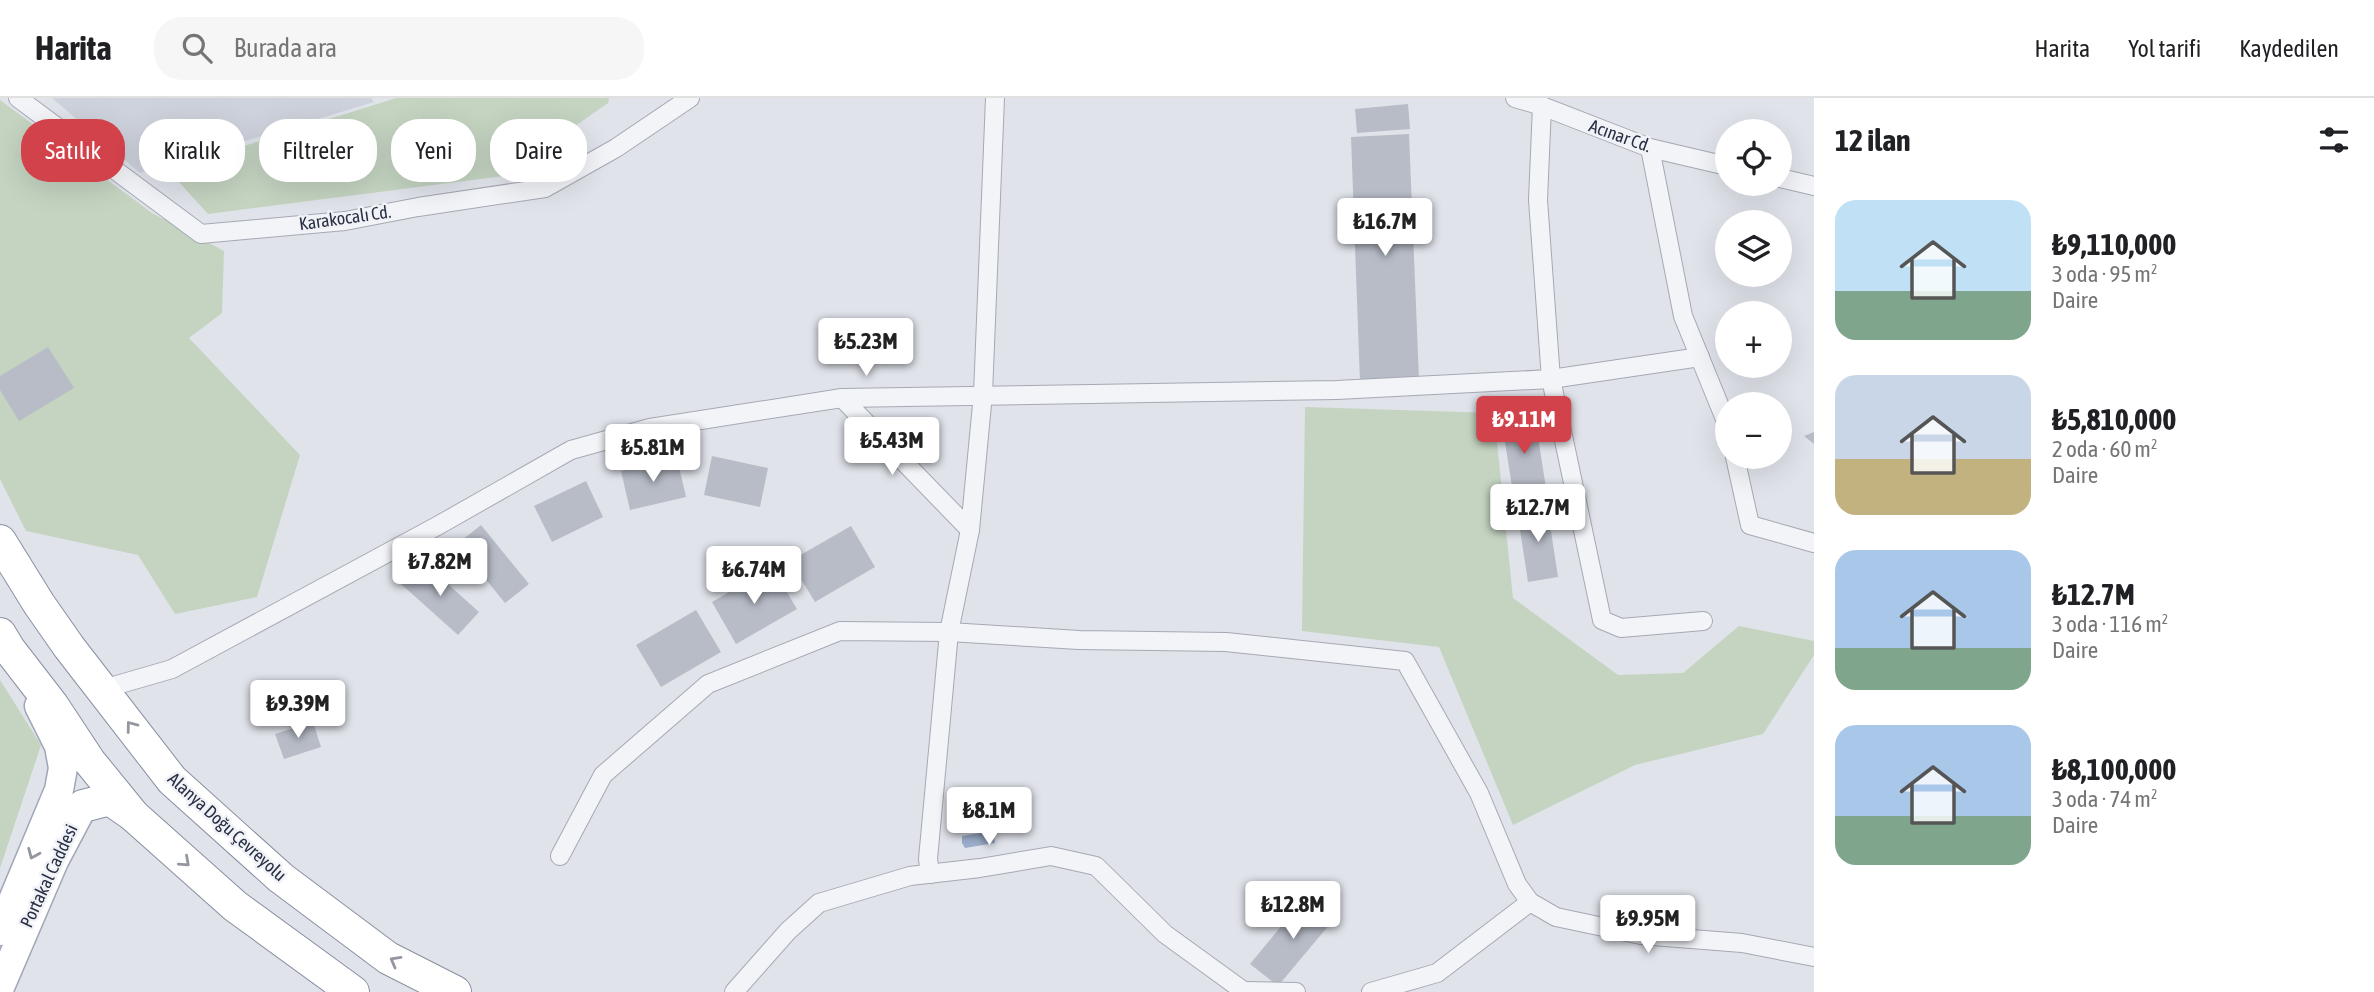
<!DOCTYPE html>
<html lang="tr">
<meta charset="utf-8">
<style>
:root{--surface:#fff;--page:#f6f6f6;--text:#202124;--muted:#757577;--line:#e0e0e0;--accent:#d2424b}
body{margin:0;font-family:"Asap Condensed",sans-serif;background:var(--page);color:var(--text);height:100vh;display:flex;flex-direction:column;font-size:26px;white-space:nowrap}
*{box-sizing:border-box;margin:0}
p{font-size:23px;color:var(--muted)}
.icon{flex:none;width:38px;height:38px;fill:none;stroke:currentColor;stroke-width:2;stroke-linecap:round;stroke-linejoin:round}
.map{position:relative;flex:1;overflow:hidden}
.drawer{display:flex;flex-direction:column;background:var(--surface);width:560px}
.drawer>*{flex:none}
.guide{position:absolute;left:21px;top:21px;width:665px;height:63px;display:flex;gap:14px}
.buttons{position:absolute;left:1715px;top:21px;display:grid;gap:14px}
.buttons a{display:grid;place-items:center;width:77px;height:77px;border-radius:50%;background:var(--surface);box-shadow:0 7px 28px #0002;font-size:35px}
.price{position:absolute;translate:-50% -60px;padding:0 16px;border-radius:7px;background:#fff;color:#222;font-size:23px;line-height:46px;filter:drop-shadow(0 2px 4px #0008)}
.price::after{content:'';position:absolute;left:50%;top:42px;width:21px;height:16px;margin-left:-10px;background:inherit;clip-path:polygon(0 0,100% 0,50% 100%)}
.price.active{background:var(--accent);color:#fff}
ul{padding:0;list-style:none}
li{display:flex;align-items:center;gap:21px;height:175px;padding:0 21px}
li span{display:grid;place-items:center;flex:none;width:196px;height:140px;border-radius:21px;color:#555}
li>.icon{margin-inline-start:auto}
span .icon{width:84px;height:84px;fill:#fffc;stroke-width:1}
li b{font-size:30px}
h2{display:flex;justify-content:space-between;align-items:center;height:84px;padding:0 21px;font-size:30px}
.pill{padding:0 24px;border-radius:28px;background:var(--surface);box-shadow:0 7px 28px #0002;font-size:24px;line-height:63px}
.pill.active{background:var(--accent);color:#fff}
header{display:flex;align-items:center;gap:42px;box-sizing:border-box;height:98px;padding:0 35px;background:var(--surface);border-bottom:2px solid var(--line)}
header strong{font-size:33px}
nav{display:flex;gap:38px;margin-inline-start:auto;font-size:24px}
.search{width:490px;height:63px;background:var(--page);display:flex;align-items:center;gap:18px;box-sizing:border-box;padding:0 24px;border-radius:28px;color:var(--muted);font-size:26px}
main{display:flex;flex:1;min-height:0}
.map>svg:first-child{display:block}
.built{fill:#ced2dc}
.green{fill:#c4d4c1}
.water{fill:#9aadca}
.building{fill:#b7bcc7}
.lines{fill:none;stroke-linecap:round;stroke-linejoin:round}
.street-casing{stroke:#a5a9b4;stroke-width:20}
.primary-casing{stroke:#9fa6b6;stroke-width:31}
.highway-casing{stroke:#878fa1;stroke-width:34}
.street{stroke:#f3f4f8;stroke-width:18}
.primary{stroke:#fff;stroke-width:28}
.highway{stroke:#fff;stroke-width:32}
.oneway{stroke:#9497a0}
.labels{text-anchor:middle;stroke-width:5;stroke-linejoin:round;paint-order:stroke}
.street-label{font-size:18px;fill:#282f42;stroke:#f0f2f7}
</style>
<header>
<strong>Harita</strong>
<div class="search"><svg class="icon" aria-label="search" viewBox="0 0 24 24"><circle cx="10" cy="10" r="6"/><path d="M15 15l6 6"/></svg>Burada ara</div>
<nav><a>Harita</a><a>Yol tarifi</a><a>Kaydedilen</a></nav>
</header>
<main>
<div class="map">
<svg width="1814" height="894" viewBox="0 0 1814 894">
<rect width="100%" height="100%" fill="#e0e3ea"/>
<polygon class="built" points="52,0 371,0 374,4 140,75"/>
<g class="green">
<polygon points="396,0 609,0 608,5 504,78 208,116 168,72"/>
<polygon points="0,2 152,115 224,153 222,215 189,240 300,357 257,499 175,516 138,457 26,433 0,381"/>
<polygon points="1305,309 1494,315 1513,500 1618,577 1683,575 1739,528 1814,543 1814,557 1763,636 1635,667 1513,727 1439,549 1302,533"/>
<polygon points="0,582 41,647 0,770"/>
</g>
<polygon class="water" points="993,733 995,745 965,750 962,745 962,738"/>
<g class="building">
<polygon points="1408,6 1410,31 1357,35 1355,11"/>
<polygon points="1409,36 1419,281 1360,284 1351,39"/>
<polygon points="48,249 74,290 19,323 0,292 0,278"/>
<polygon points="1535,320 1546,390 1513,395 1502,325"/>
<polygon points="1814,334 1814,346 1804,338"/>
<polygon points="712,358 768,370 760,409 704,397"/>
<polygon points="677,360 686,399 630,412 621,373"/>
<polygon points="586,383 603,419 552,444 534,408"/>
<polygon points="1547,407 1558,479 1528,484 1517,412"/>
<polygon points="481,427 529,486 505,505 457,446"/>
<polygon points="851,428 875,469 815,504 790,463"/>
<polygon points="422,463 479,514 458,537 401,486"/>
<polygon points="772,469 797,511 736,546 712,504"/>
<polygon points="696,512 721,554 661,589 636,547"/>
<polygon points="313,624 321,649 284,661 275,636"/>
<polygon points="1307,797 1335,820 1278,888 1250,866"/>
</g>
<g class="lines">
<g class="street-casing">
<g id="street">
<polyline points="18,0 201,136 345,123 418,109 545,90 616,50 690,0"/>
<polyline points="1515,0 1542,8 1650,50 1727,68"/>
<polyline points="1542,8 1538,102 1551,281 1602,522 1621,530 1703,523"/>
<polyline points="1650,50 1683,218 1727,326"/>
<polyline points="1780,80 1814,88"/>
<polyline points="842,300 970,432"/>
<polyline points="1735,359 1750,427 1814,445"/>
<polyline points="103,591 172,571 439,427 571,352 650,330 842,300 1337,292 1551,281 1700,259"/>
<polyline points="560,758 603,677 708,586 840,533 949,534 1079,542 1226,544 1405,563 1479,695 1517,786 1530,804 1556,819 1641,837 1742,845 1814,859"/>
<polyline points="930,776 928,761 949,534 970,432 983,296 995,0"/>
<polyline points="1244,893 1296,894"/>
<polyline points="734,894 788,833 819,805 910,778 980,770 1051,758 1096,768 1165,836 1245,894"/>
<polyline points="1371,894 1437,875 1530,804"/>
</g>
</g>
<g class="primary-casing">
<g id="primary">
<polyline points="0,833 59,692 63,670 59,648 39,608"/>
<polyline points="0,889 54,763 83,708"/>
</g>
</g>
<g class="highway-casing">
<g id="highway">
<polyline points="0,443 39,506 69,549 172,682 281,780 388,860 455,894"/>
<polyline points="0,536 9,551 53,608 90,664 134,718 235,808 353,894"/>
<polyline points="83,708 110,701 133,717"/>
</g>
</g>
<use href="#street" class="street"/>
<use href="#primary" class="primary"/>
<use href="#highway" class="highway"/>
</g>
<defs><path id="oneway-chevron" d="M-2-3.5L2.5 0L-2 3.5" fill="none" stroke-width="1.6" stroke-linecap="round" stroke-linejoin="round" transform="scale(1.75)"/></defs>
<g class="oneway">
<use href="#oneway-chevron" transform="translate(131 628) rotate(-127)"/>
<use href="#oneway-chevron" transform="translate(33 756) rotate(113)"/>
<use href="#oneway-chevron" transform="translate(185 764) rotate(42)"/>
<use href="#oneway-chevron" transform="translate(395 863) rotate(-151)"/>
</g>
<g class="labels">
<g class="street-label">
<text transform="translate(1620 38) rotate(20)" y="6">Acınar Cd.</text>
<text transform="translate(345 120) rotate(-8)" y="6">Karakocalı Cd.</text>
<text transform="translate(227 729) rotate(42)" y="6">Alanya Doğu Çevreyolu</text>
<text transform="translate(49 778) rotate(-65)" y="6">Portakal Caddesi</text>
</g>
</g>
</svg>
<div class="buttons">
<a><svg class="icon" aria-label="locate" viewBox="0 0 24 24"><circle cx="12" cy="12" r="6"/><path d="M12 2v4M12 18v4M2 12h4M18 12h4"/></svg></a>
<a><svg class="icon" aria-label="layers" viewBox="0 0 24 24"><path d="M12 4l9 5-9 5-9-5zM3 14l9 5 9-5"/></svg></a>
<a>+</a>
<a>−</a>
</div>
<b class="price" style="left:1385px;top:160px">₺16.7M</b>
<b class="price" style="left:866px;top:280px">₺5.23M</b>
<b class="price active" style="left:1524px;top:358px">₺9.11M</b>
<b class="price" style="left:892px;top:379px">₺5.43M</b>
<b class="price" style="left:653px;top:386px">₺5.81M</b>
<b class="price" style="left:1538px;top:446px">₺12.7M</b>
<b class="price" style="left:440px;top:500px">₺7.82M</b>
<b class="price" style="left:754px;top:508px">₺6.74M</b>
<b class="price" style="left:298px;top:642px">₺9.39M</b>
<b class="price" style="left:989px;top:749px">₺8.1M</b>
<b class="price" style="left:1293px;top:843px">₺12.8M</b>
<b class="price" style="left:1648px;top:857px">₺9.95M</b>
<div class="guide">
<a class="pill active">Satılık</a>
<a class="pill">Kiralık</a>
<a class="pill">Filtreler</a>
<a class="pill">Yeni</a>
<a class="pill">Daire</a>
</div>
</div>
<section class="drawer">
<h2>12 ilan<svg class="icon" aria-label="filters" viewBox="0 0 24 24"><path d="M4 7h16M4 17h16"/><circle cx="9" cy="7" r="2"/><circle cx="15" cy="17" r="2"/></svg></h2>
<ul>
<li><span style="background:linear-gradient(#bfe0f5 65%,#7fa58c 0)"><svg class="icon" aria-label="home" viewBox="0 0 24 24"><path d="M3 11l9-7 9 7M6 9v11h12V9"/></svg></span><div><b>₺9,110,000</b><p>3 oda · 95 m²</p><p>Daire</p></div></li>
<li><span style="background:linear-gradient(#c9d6e8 60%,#c2b280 0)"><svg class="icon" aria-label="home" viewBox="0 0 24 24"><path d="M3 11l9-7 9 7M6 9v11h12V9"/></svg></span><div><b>₺5,810,000</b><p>2 oda · 60 m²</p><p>Daire</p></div></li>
<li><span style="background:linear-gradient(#a9c7e8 70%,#7fa58c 0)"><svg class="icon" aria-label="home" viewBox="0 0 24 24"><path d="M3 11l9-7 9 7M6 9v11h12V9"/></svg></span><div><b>₺12.7M</b><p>3 oda · 116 m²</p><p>Daire</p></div></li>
<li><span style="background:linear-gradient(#a9c7e8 65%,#7fa58c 0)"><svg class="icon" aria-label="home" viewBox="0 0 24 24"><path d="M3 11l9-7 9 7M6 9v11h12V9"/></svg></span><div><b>₺8,100,000</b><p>3 oda · 74 m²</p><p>Daire</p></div></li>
</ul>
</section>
</main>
